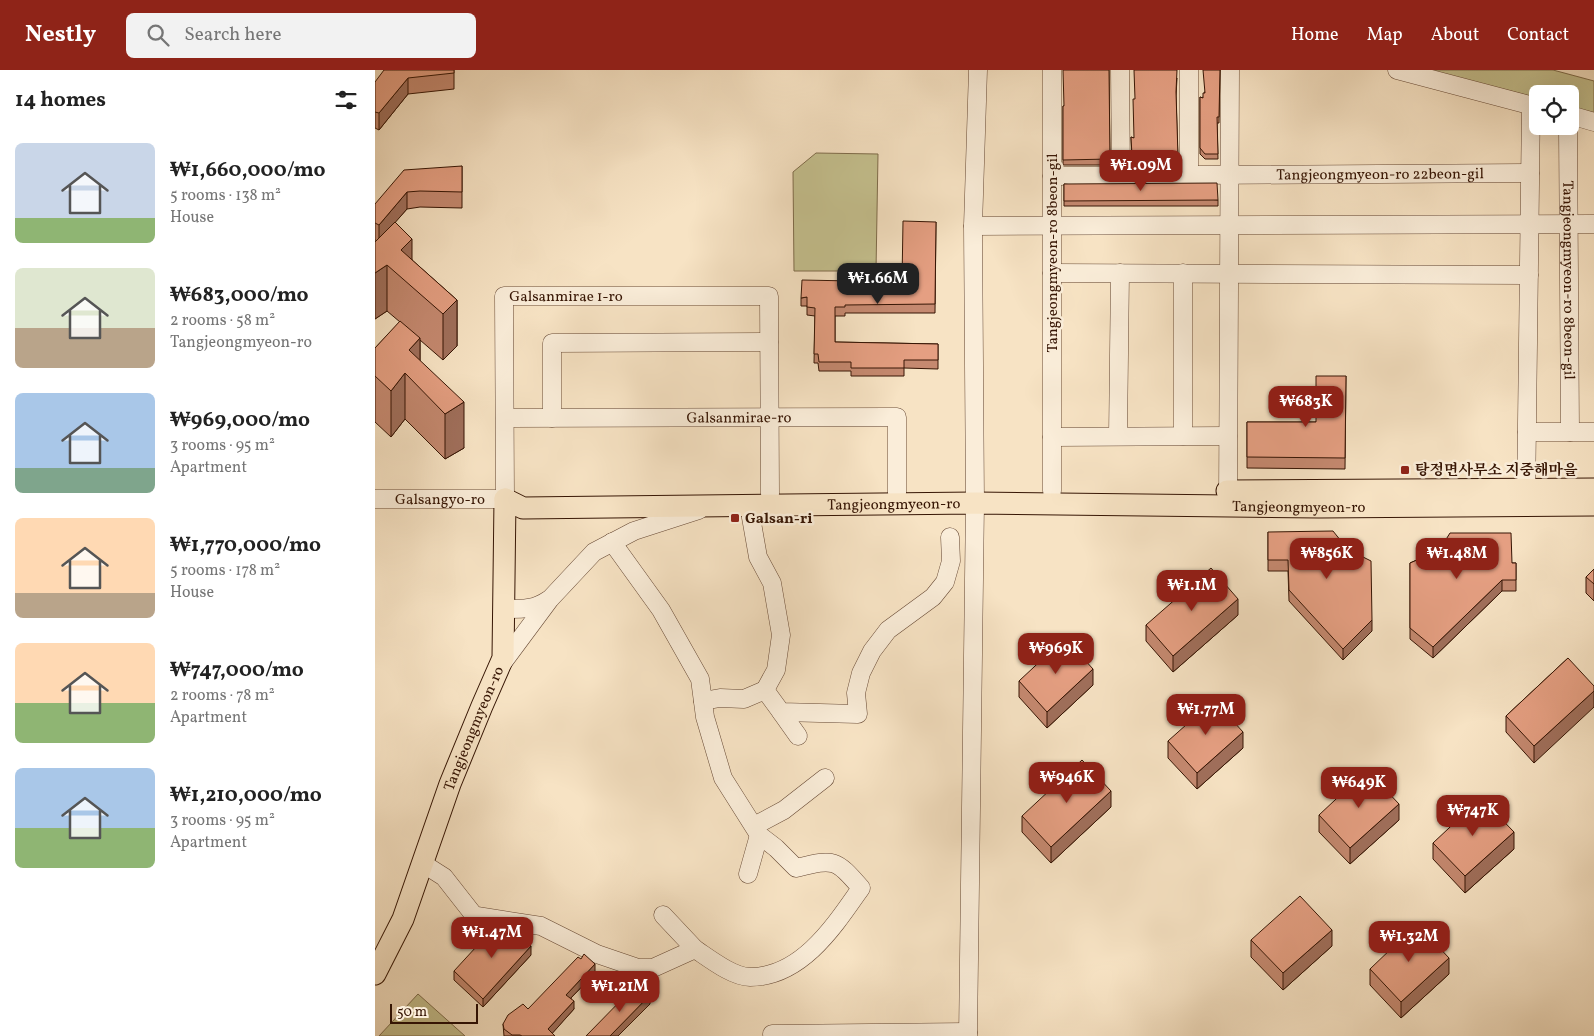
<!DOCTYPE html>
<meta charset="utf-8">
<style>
:root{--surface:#fff;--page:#f2f2f2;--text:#222;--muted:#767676;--accent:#8f2418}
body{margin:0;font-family:Vollkorn,"Noto Serif KR",serif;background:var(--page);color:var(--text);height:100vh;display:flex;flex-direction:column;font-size:19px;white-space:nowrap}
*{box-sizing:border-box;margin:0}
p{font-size:16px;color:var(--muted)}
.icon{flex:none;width:28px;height:28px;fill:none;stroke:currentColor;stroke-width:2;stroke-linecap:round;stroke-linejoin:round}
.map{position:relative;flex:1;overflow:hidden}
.sheet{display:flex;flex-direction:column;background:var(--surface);width:375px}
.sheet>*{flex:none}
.controls{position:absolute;left:1154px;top:15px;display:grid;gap:10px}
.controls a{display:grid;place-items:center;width:50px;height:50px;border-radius:8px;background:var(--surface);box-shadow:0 5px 20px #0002;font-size:25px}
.scale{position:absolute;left:15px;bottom:12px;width:88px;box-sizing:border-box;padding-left:5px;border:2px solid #361504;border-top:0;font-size:14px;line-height:18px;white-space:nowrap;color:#361504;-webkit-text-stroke:4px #faedd9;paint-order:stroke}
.price{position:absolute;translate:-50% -42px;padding:0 11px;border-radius:10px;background:var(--accent);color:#fff;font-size:16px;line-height:32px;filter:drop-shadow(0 1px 2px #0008)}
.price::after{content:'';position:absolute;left:50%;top:30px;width:15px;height:11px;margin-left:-8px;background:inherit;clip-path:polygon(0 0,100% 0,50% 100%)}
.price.active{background:#222;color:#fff}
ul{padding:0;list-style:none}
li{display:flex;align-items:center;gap:15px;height:125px;padding:0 15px}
li span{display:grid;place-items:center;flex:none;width:140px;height:100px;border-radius:8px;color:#555}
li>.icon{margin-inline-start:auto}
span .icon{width:60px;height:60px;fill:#fffc;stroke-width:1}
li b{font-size:21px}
h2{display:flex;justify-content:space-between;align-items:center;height:60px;padding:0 15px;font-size:21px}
header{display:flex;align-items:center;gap:30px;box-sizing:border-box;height:70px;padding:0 25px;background:var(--accent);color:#fff}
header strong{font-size:24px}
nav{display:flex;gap:28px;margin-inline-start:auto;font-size:18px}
.search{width:350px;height:45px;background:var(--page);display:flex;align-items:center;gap:12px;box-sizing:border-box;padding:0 18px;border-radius:8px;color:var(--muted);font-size:19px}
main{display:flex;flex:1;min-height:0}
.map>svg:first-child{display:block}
.green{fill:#c5c18f;stroke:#7e6b4a}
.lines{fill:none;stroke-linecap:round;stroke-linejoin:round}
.minor-casing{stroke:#664834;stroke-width:19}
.major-casing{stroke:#361504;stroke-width:23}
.minor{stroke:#faedd9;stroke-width:18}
.major{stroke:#f7e3c4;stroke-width:21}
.wall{fill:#c58970;stroke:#361504}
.shaded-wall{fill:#a06f5b;stroke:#361504}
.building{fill:#e59f82;stroke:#361504}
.poi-dot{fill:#8f2418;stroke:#faedd9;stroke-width:2}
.labels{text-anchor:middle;stroke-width:5;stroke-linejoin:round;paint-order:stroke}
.street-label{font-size:15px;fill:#361504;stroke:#faedd9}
.poi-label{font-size:15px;font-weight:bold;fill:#361504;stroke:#faedd9;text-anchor:start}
</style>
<header>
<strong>Nestly</strong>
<div class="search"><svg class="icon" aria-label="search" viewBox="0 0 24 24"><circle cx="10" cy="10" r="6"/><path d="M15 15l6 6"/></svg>Search here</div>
<nav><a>Home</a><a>Map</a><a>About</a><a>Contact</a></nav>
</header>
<main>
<section class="sheet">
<h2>14 homes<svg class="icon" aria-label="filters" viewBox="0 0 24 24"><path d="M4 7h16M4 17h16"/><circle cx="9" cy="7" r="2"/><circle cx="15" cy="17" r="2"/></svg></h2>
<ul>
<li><span style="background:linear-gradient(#c9d6e8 75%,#8fb573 0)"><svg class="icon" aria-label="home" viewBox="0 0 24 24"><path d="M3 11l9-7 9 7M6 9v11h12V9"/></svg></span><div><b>₩1,660,000/mo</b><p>5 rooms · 138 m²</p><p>House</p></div></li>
<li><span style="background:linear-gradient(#dfe7d0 60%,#b9a48a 0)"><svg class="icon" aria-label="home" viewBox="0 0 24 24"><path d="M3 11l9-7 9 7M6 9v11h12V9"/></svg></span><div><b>₩683,000/mo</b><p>2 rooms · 58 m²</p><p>Tangjeongmyeon-ro</p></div></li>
<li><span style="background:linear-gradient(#a9c7e8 75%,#7fa58c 0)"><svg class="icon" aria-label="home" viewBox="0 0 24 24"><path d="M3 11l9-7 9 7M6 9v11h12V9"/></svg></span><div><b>₩969,000/mo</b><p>3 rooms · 95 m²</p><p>Apartment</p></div></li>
<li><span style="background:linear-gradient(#ffd9b3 75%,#b9a48a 0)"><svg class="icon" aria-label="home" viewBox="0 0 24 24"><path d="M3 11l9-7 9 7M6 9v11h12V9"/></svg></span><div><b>₩1,770,000/mo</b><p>5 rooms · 178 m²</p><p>House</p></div></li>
<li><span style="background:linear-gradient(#ffd9b3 60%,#8fb573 0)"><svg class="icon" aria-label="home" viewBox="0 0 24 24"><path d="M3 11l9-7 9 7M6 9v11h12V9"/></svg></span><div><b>₩747,000/mo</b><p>2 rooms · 78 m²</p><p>Apartment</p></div></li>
<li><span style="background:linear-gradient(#a9c7e8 60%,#8fb573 0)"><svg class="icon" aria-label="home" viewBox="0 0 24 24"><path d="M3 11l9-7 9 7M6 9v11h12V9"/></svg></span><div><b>₩1,210,000/mo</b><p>3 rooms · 95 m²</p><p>Apartment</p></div></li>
</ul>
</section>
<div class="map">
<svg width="1219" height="966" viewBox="0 0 1219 966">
<rect width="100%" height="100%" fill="#f7e3c4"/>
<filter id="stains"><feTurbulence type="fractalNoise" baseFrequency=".004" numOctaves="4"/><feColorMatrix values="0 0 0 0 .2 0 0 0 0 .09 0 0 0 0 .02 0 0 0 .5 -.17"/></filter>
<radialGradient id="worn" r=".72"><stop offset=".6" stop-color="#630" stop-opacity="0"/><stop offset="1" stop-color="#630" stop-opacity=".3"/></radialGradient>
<g class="green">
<polygon points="1054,0 1178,0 1219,11 1219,43 1195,37 1195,24 1162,24 1162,28"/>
<polygon points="441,83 503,84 501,201 419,201 418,102"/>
<polygon points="43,924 90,966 4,966"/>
</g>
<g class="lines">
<g class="minor-casing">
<g id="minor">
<polyline points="677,0 677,421"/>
<polyline points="745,0 746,106"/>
<polyline points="814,0 814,105"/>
<polyline points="1022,0 1162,37"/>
<polyline points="1195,45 1219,52"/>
<path id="s1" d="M1193 56 1195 362"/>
<path id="s2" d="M677 106 1155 103"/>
<polyline points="598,156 1219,154"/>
<polyline points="677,203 1154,205"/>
<polyline points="808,203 808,366"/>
<path id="s3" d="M130 348 522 347V423"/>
<polyline points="177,348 177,273 394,272"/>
<polyline points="1152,362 1219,362"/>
<polyline points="743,366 745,203"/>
<polyline points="677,367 853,366"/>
<path id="s4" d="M0 429H130L129 226H394L395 424"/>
<polyline points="1151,432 1156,35"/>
<polyline points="853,435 855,0"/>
<polyline points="374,436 383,487 397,513 406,565 401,600 390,620"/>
<path d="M129 539C145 539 159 540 173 530"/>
<polyline points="126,595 175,529 219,482 259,461 324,440"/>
<polyline points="328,631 345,628 369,629 390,620 406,642 483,644 481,623 486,603 497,581 513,560 558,527 570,512 576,491 575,467"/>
<polyline points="406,642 423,666"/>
<polyline points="379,756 409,740 450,708"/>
<path d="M47 793 69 807 98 844 102 846 166 856 222 884 263 898H278L320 879C335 889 358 907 375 907 427 907 460 855 486 818 460 788 459 789 421 798L401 778 384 765 348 708 330 647 325 609 286 540 237 472"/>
<polyline points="373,804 384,765"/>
<polyline points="288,845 320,879"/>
<polyline points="397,964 593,962"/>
<polyline points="593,966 600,433 598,156 603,0"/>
</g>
</g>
<g class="major-casing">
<g id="major">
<polyline points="852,421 1219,419"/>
<path id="s5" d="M130 429 148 438 600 433 944 437 1219 435"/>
<path id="s6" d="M0 904 28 849 75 714 107 636 128 588 130 429"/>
</g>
</g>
<use href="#minor" class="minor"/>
<use href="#major" class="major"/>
</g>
<g class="wall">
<polygon points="79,0 79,19 33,24 4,60 0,58 0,12"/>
<polygon points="734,0 735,95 688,95 688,36 689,36"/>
<polygon points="845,0 844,53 842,53 843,89 830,89 825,84 825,27 828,28 829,23"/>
<polygon points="802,8 801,26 803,91 789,91 789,95 772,95 772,92 757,91 756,67 759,68"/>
<polygon points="87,96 87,138 45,137 32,139 20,152 37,190 82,230 82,276 68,290 45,270 45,291 89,378 70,389 30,349 16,367 0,352 0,278 25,252 12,241 0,249 0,172 2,171 0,170 0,134"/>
<polygon points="689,114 843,130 843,136 689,136"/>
<polygon points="561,152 560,243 470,243 470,246 460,246 460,272 563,274 563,299 529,298 529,306 476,306 476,301 444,301 443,293 439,293 440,246 432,245 432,236 426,236 426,228 527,212"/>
<polygon points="971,306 970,399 872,398 872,352 941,352"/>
<polygon points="893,462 997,561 968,590 914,531 913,501 893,501"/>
<polygon points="1070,471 1137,493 1141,493 1141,521 1127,521 1058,588 1035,569 1035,493 1051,486"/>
<polygon points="1219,499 1219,531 1211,523 1211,507"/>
<polygon points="863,545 798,602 771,571 771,555"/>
<polygon points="1193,588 1159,693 1131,662 1131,646"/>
<polygon points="644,611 718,615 672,658 644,627"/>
<polygon points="793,671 868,678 822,719 793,688"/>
<polygon points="736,737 676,793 647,762 647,746"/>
<polygon points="944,745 1024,750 975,794 944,762"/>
<polygon points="1058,773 1139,779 1090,823 1058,789"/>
<polygon points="876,870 957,876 908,920 876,887"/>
<polygon points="156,885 108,937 79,910 79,901"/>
<polygon points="995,899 1074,904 1026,948 995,915"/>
<polygon points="220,903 196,928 199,939 177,963 180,966 129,966 128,954"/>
</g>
<g class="shaded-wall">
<polygon points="33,8 33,24 4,60 4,43"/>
<polygon points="32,122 32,139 4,171 4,155"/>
<polygon points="37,169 37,215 26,180"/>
<polygon points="12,195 12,241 0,249 0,203"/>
<polygon points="82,230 82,276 68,290 68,244"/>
<polygon points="45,268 45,314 34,280"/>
<polygon points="30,303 30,349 16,367 16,321"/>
<polygon points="89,332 89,378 70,389 70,344"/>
<polygon points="1127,510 1127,521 1058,588 1058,577"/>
<polygon points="863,529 863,545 798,602 798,586"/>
<polygon points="997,550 997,561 968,590 968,579"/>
<polygon points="718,599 718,615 672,658 672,642"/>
<polygon points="1219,621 1219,637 1159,693 1159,676"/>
<polygon points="868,662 868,678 822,719 822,703"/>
<polygon points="736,721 736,737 676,793 676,777"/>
<polygon points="1024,734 1024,750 975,794 975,778"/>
<polygon points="1139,762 1139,779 1090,823 1090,806"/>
<polygon points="957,860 957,876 908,920 908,903"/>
<polygon points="156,876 156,885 108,937 108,929"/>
<polygon points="1074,888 1074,904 1026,948 1026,932"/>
<polygon points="220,894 220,903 191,933 191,925"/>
<polygon points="275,925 275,934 243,966 235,966"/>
<polygon points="199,931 199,939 175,966 173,959"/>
</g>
<g class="building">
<polygon points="9,0 79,0 79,3 33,8 4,43 0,42 0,12"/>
<polygon points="688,0 734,0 735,89 688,90 688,36 689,36"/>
<polygon points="759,0 802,0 801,22 803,86 789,85 789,89 772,89 772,86 757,86 756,67 759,68 758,29 760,29"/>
<polygon points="828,0 845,0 844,47 842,47 843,84 830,84 825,78 825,27 828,28 828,23 830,23"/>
<polygon points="87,96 87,122 45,121 32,122 4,155 0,153 0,134 29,100"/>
<polygon points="842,113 843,130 689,131 689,114"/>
<polygon points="528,151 561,152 560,234 470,235 470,237 460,237 460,272 563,274 563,290 529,290 529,298 476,298 476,292 444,292 443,284 439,284 440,238 432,237 432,227 426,228 427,210 527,212"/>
<polygon points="20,152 37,169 26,180 82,230 68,244 12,195 0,203 0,172"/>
<polygon points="25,251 45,268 34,280 89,332 70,344 30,303 16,321 0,306 0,278"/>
<polygon points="941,306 971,306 970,388 872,387 872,352 941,352"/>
<polygon points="958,461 966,471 984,485 996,491 997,550 968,579 914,520 913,490 893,490 893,462"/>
<polygon points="1075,463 1136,463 1137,493 1141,493 1141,510 1127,510 1058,577 1035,558 1035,493 1051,486 1070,471"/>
<polygon points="836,498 863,529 798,586 771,555"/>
<polygon points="1219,499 1219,514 1211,507"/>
<polygon points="690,568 718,599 672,642 644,611"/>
<polygon points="1193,588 1219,616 1219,621 1159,676 1131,646"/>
<polygon points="839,630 868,662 822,703 793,671"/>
<polygon points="707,690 736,721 676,777 647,746"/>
<polygon points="992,700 1024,734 975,778 944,745"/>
<polygon points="1106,728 1139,762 1090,806 1058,773"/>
<polygon points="925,826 957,860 908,903 876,870"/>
<polygon points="124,852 131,853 156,876 108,929 79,901"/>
<polygon points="1042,854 1074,888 1026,932 995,899"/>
<polygon points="209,884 220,894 191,925 199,931 173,959 180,966 147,966 145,965 137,965 129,959 128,954 133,945 148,934 153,939 203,887 206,889"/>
<polygon points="264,916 275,925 235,966 211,966 258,918 260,920"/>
</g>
<g class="poi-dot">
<rect x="1025" y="395" width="10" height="10" rx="2.5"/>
<rect x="355" y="443" width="10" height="10" rx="2.5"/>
</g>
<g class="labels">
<g class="street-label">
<text dy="5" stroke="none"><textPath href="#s2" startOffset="328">Tangjeongmyeon-ro 22beon-gil</textPath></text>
<text transform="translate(677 183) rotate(-90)" y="5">Tangjeongmyeon-ro 8beon-gil</text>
<text dy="5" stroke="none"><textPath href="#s1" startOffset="154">Tangjeongmyeon-ro 8beon-gil</textPath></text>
<text dy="5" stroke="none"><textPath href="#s4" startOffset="395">Galsanmirae 1-ro</textPath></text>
<text dy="5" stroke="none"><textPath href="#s3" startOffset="234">Galsanmirae-ro</textPath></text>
<text dy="5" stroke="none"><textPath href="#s4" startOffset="65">Galsangyo-ro</textPath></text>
<text dy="5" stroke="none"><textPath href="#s5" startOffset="391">Tangjeongmyeon-ro</textPath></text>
<text dy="5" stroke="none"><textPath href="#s5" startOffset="796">Tangjeongmyeon-ro</textPath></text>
<text dy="5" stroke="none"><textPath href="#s6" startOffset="265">Tangjeongmyeon-ro</textPath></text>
</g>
<g class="poi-label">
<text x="1040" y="405">탕정면사무소 지중해마을</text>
<text x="370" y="453">Galsan-ri</text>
</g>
</g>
<rect width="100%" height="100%" filter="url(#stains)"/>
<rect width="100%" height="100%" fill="url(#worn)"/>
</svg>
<div class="controls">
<a><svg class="icon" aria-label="locate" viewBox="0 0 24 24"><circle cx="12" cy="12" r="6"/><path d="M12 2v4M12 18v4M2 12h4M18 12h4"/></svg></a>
</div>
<div class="scale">50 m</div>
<b class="price" style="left:766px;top:122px">₩1.09M</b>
<b class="price active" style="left:503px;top:235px">₩1.66M</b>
<b class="price" style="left:931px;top:358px">₩683K</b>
<b class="price" style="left:952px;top:510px">₩856K</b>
<b class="price" style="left:1082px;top:510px">₩1.48M</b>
<b class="price" style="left:817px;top:542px">₩1.1M</b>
<b class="price" style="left:681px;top:605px">₩969K</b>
<b class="price" style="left:831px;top:666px">₩1.77M</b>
<b class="price" style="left:692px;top:734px">₩946K</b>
<b class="price" style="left:984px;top:739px">₩649K</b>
<b class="price" style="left:1098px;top:767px">₩747K</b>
<b class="price" style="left:117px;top:889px">₩1.47M</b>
<b class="price" style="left:1034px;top:893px">₩1.32M</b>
<b class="price" style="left:245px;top:943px">₩1.21M</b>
</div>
</main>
